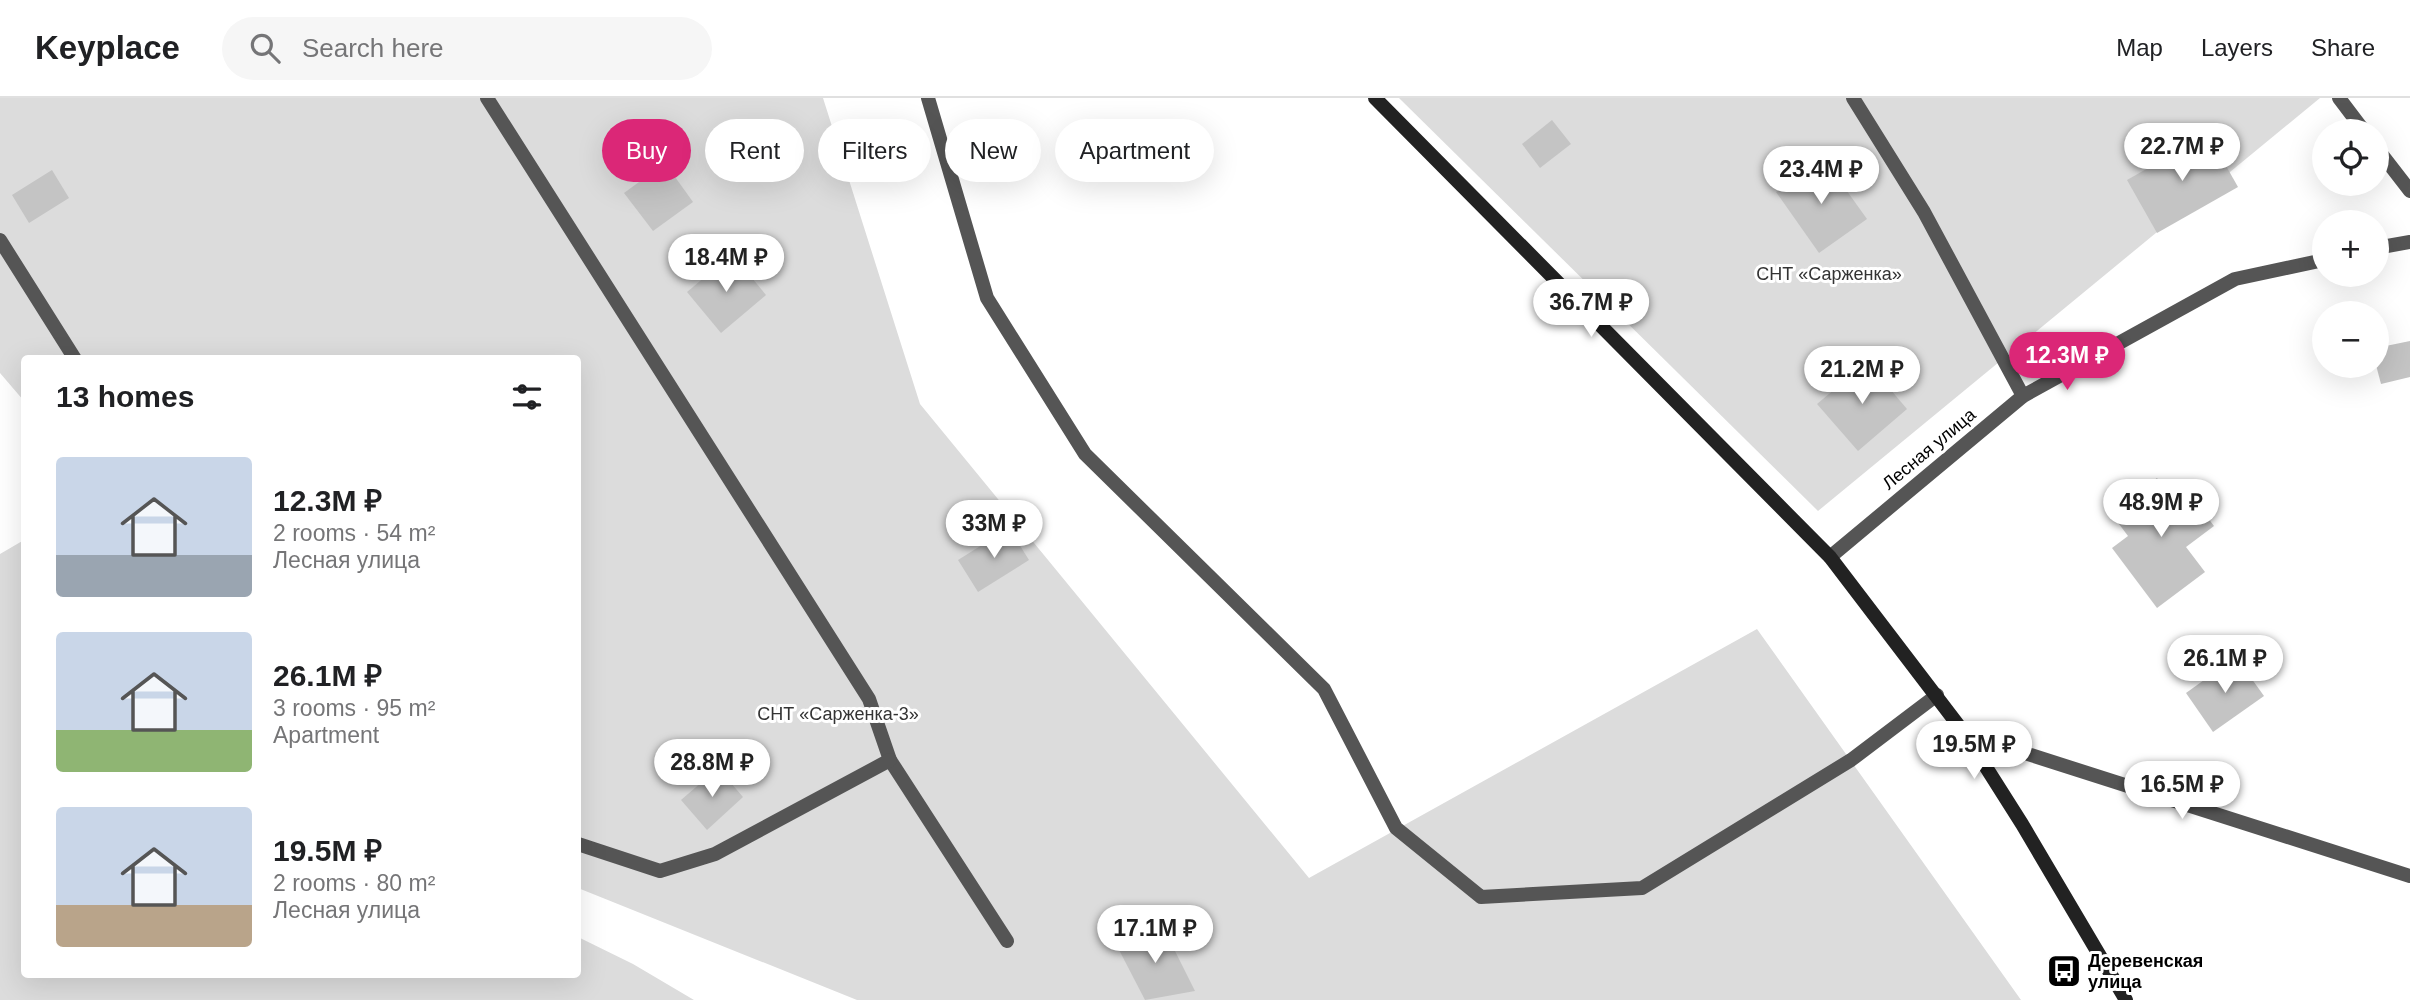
<!DOCTYPE html>
<meta charset="utf-8">
<style>
:root{--surface:#fff;--page:#f6f6f6;--text:#202124;--muted:#757577;--line:#e0e0e0;--accent:#db2777}
body{margin:0;font-family:Helvetica,sans-serif;background:var(--page);color:var(--text);height:100vh;display:flex;flex-direction:column;font-size:26px;white-space:nowrap}
*{box-sizing:border-box;margin:0}
p{font-size:23px;color:var(--muted)}
.icon{flex:none;width:38px;height:38px;fill:none;stroke:currentColor;stroke-width:2;stroke-linecap:round;stroke-linejoin:round}
.map{position:relative;flex:1;overflow:hidden}
.side{position:absolute;left:21px;top:257px;width:560px;height:623px;display:flex;flex-direction:column;background:var(--surface);border-radius:7px;box-shadow:0 7px 28px #0002}
.side>*{flex:none}
.guide{position:absolute;left:602px;top:21px;width:665px;height:63px;display:flex;gap:14px}
.tools{position:absolute;left:2312px;top:21px;display:grid;gap:14px}
.tools a{display:grid;place-items:center;width:77px;height:77px;border-radius:50%;background:var(--surface);box-shadow:0 7px 28px #0002;font-size:35px}
.price{position:absolute;translate:-50% -60px;padding:0 16px;border-radius:24px;background:#fff;color:#222;font-size:23px;line-height:46px;filter:drop-shadow(0 2px 4px #0008)}
.price::after{content:'';position:absolute;left:50%;top:42px;width:21px;height:16px;margin-left:-10px;background:inherit;clip-path:polygon(0 0,100% 0,50% 100%)}
.price.selected{background:var(--accent);color:#fff}
ul{padding:0;list-style:none}
li{display:flex;align-items:center;gap:21px;height:175px;padding:0 35px}
li span{display:grid;place-items:center;flex:none;width:196px;height:140px;border-radius:7px;color:#555}
li>.icon{margin-inline-start:auto}
span .icon{width:84px;height:84px;fill:#fffc;stroke-width:1}
li b{font-size:30px}
h2{display:flex;justify-content:space-between;align-items:center;height:84px;padding:0 35px;font-size:30px}
.tag{padding:0 24px;border-radius:32px;background:var(--surface);box-shadow:0 7px 28px #0002;font-size:24px;line-height:63px}
.tag.selected{background:var(--accent);color:#fff}
header{display:flex;align-items:center;gap:42px;box-sizing:border-box;height:98px;padding:0 35px;background:var(--surface);border-bottom:2px solid var(--line)}
header strong{font-size:33px}
nav{display:flex;gap:38px;margin-inline-start:auto;font-size:24px}
.search{width:490px;height:63px;background:var(--page);display:flex;align-items:center;gap:18px;box-sizing:border-box;padding:0 24px;border-radius:38px;color:var(--muted);font-size:26px}
.map>svg:first-child{display:block}
.green{fill:#dcdcdc}
.building{fill:#c4c4c4}
.lines{fill:none;stroke-linecap:round;stroke-linejoin:round}
.minor{stroke:#555;stroke-width:14}
.secondary{stroke:#222;stroke-width:14}
.labels{text-anchor:middle;stroke-width:6;stroke-linejoin:round;paint-order:stroke}
.park-label{font-size:18px;fill:#333;stroke:#fff}
.street-label{font-size:18px;fill:#000;stroke:#fff}
.poi-label{font-size:18px;font-weight:bold;fill:#000;stroke:#fff;text-anchor:start}
</style>
<header>
<strong>Keyplace</strong>
<div class="search"><svg class="icon" aria-label="search" viewBox="0 0 24 24"><circle cx="10" cy="10" r="6"/><path d="M15 15l6 6"/></svg>Search here</div>
<nav><a>Map</a><a>Layers</a><a>Share</a></nav>
</header>
<div class="map">
<svg width="2410" height="902" viewBox="0 0 2410 902">
<rect width="100%" height="100%" fill="#fff"/>
<g class="green">
<polygon points="0,0 823,0 920,306 1309,780 1757,531 2021,902 857,902 578,790 578,261 24,261 24,303 0,275"/>
<polygon points="1399,0 2320,0 1818,413"/>
<polygon points="24,442 24,877 578,877 578,839 633,866 694,902 0,902 0,456"/>
</g>
<g class="building">
<polygon points="1552,22 1571,46 1540,70 1522,46"/>
<polygon points="2208,36 2238,89 2157,135 2127,82"/>
<polygon points="1824,61 1867,121 1819,155 1776,94"/>
<polygon points="665,65 693,104 653,133 624,95"/>
<polygon points="52,72 69,100 29,125 12,97"/>
<polygon points="732,156 766,197 721,235 687,194"/>
<polygon points="2410,243 2410,279 2381,286 2376,267 2376,250"/>
<polygon points="1867,264 1907,311 1858,353 1817,306"/>
<polygon points="2157,380 2166,393 2180,383 2214,428 2186,449 2205,474 2157,510 2112,450 2128,438 2110,414"/>
<polygon points="1009,430 1029,462 978,494 958,462"/>
<polygon points="2236,559 2264,598 2213,634 2186,595"/>
<polygon points="718,670 743,699 707,732 681,702"/>
<polygon points="1161,825 1195,893 1145,902 1117,848"/>
</g>
<g class="lines">
<g class="minor">
<polyline points="487,0 869,601 890,662 1007,843"/>
<polyline points="928,0 987,200 1085,356 1324,591 1396,730 1481,799 1642,790 1851,662 1937,597"/>
<polyline points="1853,0 1924,114 2023,298"/>
<polyline points="2339,0 2364,33"/>
<polyline points="2376,49 2410,93"/>
<polyline points="0,142 75,261"/>
<polyline points="2376,150 2410,144"/>
<polyline points="1830,459 2023,298 2235,181 2324,162"/>
<polyline points="1965,636 2410,778"/>
<polyline points="578,746 660,773 715,756 890,662"/>
</g>
<polyline class="secondary" points="1375,0 1830,459 1965,636 2022,726 2126,902"/>
</g>
<defs>
<g id="bus-square" transform="scale(1.75)"><rect x="-9" y="-9" width="18" height="18" rx="4" fill="#000" stroke="#fff"/><path d="M-5-6H5V4H4V6H2V4H-2V6H-4V4H-5ZM-3.5-4V0h7V-4ZM-3.5 1.2v1.5H-2V1.2ZM2 1.2v1.5H3.5V1.2Z" fill="#fff"/></g>
</defs>
<g fill-rule="evenodd">
<use href="#bus-square" x="2064" y="873"/>
</g>
<g class="labels">
<g class="park-label">
<text x="1829" y="182">СНТ «Сарженка»</text>
<text x="838" y="622">СНТ «Сарженка-3»</text>
</g>
<g class="street-label">
<text transform="translate(1929 351) rotate(-40)" y="6">Лесная улица</text>
</g>
<g class="poi-label">
<text x="2088" y="869">Деревенская<tspan x="2088" dy="21">улица</tspan></text>
</g>
</g>
</svg>
<div class="tools">
<a><svg class="icon" aria-label="locate" viewBox="0 0 24 24"><circle cx="12" cy="12" r="6"/><path d="M12 2v4M12 18v4M2 12h4M18 12h4"/></svg></a>
<a>+</a>
<a>−</a>
</div>
<b class="price" style="left:2182px;top:85px">22.7M ₽</b>
<b class="price" style="left:1821px;top:108px">23.4M ₽</b>
<b class="price" style="left:726px;top:196px">18.4M ₽</b>
<b class="price" style="left:1591px;top:241px">36.7M ₽</b>
<b class="price selected" style="left:2067px;top:294px">12.3M ₽</b>
<b class="price" style="left:1862px;top:308px">21.2M ₽</b>
<b class="price" style="left:2161px;top:441px">48.9M ₽</b>
<b class="price" style="left:994px;top:462px">33M ₽</b>
<b class="price" style="left:2225px;top:597px">26.1M ₽</b>
<b class="price" style="left:1974px;top:683px">19.5M ₽</b>
<b class="price" style="left:712px;top:701px">28.8M ₽</b>
<b class="price" style="left:2182px;top:723px">16.5M ₽</b>
<b class="price" style="left:1155px;top:867px">17.1M ₽</b>
<div class="guide">
<a class="tag selected">Buy</a>
<a class="tag">Rent</a>
<a class="tag">Filters</a>
<a class="tag">New</a>
<a class="tag">Apartment</a>
</div>
<section class="side">
<h2>13 homes<svg class="icon" aria-label="filters" viewBox="0 0 24 24"><path d="M4 7h16M4 17h16"/><circle cx="9" cy="7" r="2"/><circle cx="15" cy="17" r="2"/></svg></h2>
<ul>
<li><span style="background:linear-gradient(#c9d6e8 70%,#9aa5b1 0)"><svg class="icon" aria-label="home" viewBox="0 0 24 24"><path d="M3 11l9-7 9 7M6 9v11h12V9"/></svg></span><div><b>12.3M ₽</b><p>2 rooms · 54 m²</p><p>Лесная улица</p></div></li>
<li><span style="background:linear-gradient(#c9d6e8 70%,#8fb573 0)"><svg class="icon" aria-label="home" viewBox="0 0 24 24"><path d="M3 11l9-7 9 7M6 9v11h12V9"/></svg></span><div><b>26.1M ₽</b><p>3 rooms · 95 m²</p><p>Apartment</p></div></li>
<li><span style="background:linear-gradient(#c9d6e8 70%,#b9a48a 0)"><svg class="icon" aria-label="home" viewBox="0 0 24 24"><path d="M3 11l9-7 9 7M6 9v11h12V9"/></svg></span><div><b>19.5M ₽</b><p>2 rooms · 80 m²</p><p>Лесная улица</p></div></li>
</ul>
</section>
</div>
